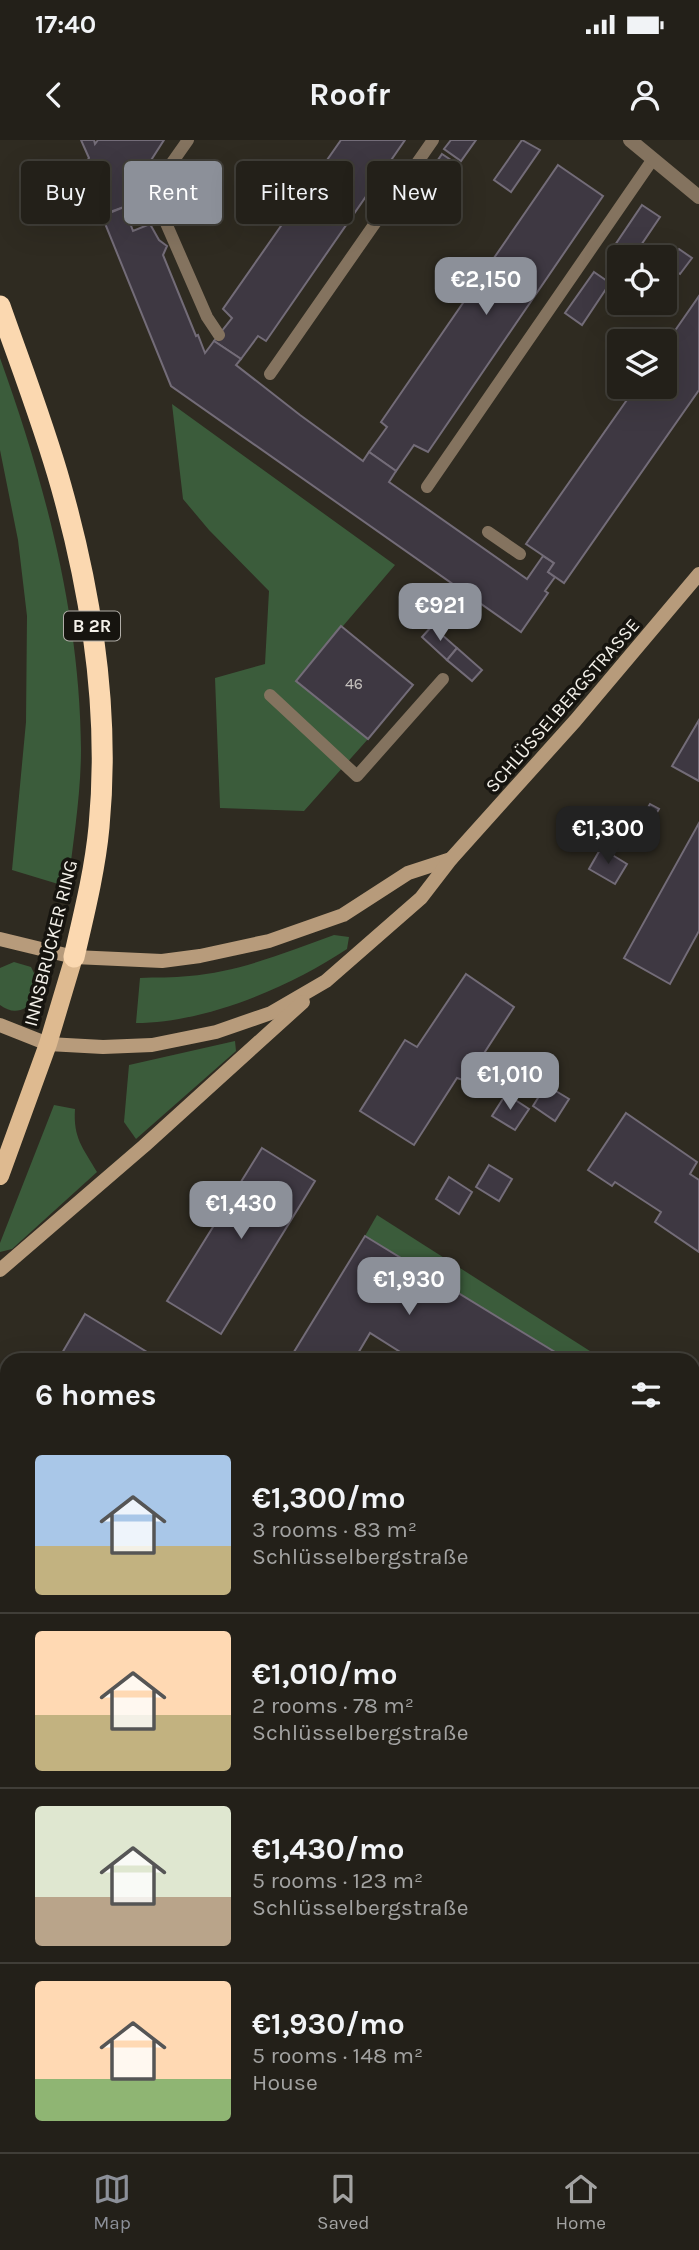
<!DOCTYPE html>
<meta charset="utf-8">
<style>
:root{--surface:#232019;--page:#2b2822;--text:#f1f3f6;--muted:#a3a3a2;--line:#403e38;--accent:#8c9099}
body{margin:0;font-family:Karla,sans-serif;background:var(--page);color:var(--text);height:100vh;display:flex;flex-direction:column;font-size:26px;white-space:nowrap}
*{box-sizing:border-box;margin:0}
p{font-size:23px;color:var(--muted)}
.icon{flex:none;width:38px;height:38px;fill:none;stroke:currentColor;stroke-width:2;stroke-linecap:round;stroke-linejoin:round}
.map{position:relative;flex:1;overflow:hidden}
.panel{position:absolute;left:0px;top:1213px;width:700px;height:800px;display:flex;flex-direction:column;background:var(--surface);border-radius:21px 21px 0 0;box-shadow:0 7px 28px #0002,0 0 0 2px var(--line)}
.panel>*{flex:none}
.guide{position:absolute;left:21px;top:21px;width:658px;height:63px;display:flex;gap:14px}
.tools{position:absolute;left:607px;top:105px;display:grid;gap:14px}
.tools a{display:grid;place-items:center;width:70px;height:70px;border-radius:7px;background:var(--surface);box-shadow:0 7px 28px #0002,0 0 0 2px var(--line);font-size:35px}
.price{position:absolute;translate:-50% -60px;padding:0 16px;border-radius:14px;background:var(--accent);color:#fff;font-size:23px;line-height:46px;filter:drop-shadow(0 2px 4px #0008)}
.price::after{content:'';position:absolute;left:50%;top:42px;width:21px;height:16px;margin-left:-10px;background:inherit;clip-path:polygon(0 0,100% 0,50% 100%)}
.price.selected{background:#222;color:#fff}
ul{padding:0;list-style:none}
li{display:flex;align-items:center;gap:21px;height:175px;padding:0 35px}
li+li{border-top:2px solid var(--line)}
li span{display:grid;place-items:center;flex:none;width:196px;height:140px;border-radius:7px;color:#555}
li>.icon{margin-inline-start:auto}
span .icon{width:84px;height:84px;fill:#fffc;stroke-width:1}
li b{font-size:30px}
h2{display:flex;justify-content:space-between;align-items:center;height:84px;padding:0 35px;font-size:30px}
.pill{padding:0 24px;border-radius:7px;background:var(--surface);box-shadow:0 7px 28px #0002,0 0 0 2px var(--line);font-size:24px;line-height:63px}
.pill.selected{background:var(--accent);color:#fff}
.status{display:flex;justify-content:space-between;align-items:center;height:49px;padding:0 35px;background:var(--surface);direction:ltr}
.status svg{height:19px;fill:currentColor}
header{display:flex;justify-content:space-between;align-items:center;height:91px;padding:0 35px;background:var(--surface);font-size:32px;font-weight:700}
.menu{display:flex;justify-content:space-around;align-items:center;height:98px;border-top:2px solid var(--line);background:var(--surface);font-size:19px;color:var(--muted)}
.menu a{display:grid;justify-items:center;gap:4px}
.menu .selected{color:var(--accent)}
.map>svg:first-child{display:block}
.green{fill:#3b5c3b}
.building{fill:#3e3842;stroke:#736c78;stroke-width:2}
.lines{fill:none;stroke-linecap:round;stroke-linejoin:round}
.lane{stroke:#84735f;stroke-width:12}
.street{stroke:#84735f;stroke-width:14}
.secondary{stroke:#b79b7b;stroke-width:14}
.primary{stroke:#deba90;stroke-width:18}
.highway{stroke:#fbd8b0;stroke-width:21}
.labels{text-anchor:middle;stroke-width:7;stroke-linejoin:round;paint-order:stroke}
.number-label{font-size:16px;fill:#c6c2bf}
.shield{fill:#16140f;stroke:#b1aea8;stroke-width:2}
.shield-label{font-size:18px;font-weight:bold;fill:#f3f0e9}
.street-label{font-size:19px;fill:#f3f0e9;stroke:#16140f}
</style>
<div class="status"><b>17:40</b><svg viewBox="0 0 49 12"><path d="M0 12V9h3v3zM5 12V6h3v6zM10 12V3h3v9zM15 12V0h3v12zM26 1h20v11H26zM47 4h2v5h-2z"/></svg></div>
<header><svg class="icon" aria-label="back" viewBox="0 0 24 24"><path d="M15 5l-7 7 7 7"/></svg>Roofr<svg class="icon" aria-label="person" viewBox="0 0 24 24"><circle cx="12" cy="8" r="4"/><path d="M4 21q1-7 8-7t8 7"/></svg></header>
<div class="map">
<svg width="699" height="2012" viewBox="0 0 699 2012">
<rect width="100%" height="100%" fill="#2f2b21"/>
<g class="green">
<path d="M0 218C45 343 80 475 81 609 81 655 73 701 68 747L12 730 26 582 27 476 18 400 0 310Z"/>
<polygon points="172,264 395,425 297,540 368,599 304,671 220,668 215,538 265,524 269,451 209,390 183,359"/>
<path d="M334 795 349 797 347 809C290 847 205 883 136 883L140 838C156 837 173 838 189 836 239 832 287 812 334 795Z"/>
<path d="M14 822 31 827 39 843 36 860C25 871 13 875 0 865V828Z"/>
<polygon points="235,901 236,911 136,999 124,982 129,925"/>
<path d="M54 965 75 969C73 998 83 1008 97 1032L12 1109 0 1112V1103Z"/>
<polygon points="377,1075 604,1220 568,1220 365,1096"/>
<polygon points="693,1314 699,1317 699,1405 693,1410"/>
<polygon points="0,1554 7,1558 7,1947 0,1943"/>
<polygon points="693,1861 699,1869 699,2012 84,2012 78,2006 693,2006"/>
</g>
<g class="building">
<polygon points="81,0 94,0 95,4 98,0 164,0 123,64 124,67 110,72 100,46 79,32 89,18"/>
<polygon points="341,0 405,0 266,201 258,196 241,219 214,201 232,178 223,169"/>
<polygon points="451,0 476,0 461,21 444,9"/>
<polygon points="522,0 540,10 511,52 494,40"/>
<polygon points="442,14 460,26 436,60 419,48"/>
<polygon points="558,25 603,56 428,312 414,305 396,331 369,312 387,287 381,282"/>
<polygon points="642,65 660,77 633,117 628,117 613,108"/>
<polygon points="124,67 133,91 150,84 159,100 167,106 163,115 196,196 198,195 205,213 214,201 241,219 236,225 300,275 363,321 369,312 396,331 389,342 527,439 543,416 554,423 548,432 555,437 545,451 548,453 521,492 171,246 102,76"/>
<polygon points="679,109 692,118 680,134 667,125"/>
<polygon points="594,132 610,143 582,185 565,173"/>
<polygon points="699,156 699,250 564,443 548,432 554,423 526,404 636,247 665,247 665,205"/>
<polygon points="341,486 413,545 368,599 296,541"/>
<polygon points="432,486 457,508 447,520 422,497"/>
<polygon points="457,508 482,530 472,541 447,520"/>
<polygon points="699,580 699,641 672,626"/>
<polygon points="650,664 659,669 642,698 633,692"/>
<polygon points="699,683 699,791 670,844 624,818"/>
<polygon points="601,708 627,724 615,744 589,729"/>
<polygon points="466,834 514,867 466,941 457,938 414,1005 360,971 405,900 417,907"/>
<polygon points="546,945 569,959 555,981 533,966"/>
<polygon points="506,954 529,969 515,990 492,976"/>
<polygon points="626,973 697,1022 690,1034 699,1040 699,1112 655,1082 661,1072 615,1042 612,1046 588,1030"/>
<polygon points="262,1008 315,1041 221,1194 167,1161"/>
<polygon points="489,1025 512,1039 499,1061 476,1047"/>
<polygon points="449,1037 472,1052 459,1074 436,1059"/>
<polygon points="365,1096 568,1220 413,1220 370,1193 354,1220 289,1220"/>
<polygon points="85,1174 160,1220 58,1220"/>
<polygon points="7,1303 7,1387 0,1383 0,1314"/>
<polygon points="699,1570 699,1744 693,1737 693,1575"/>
</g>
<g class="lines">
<g class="lane">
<polyline points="188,0 152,51 207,177 219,195"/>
<polyline points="270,234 433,0"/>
<polyline points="427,347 653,19"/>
<polyline points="488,392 520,414"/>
<polyline points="270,555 357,636 443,539"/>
</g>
<g class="street">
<polyline points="630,0 699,57"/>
<polyline points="693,1506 699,1501"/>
</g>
<g class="secondary">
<polyline points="0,799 74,817 162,821 200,816 269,801 343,775 408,733 451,719"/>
<polyline points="0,885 48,904 103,907 152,905 216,892 271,873 326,841 421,758 451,719 575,581 699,434"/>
<polyline points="0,1130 144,1006 303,862"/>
</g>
<polyline class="primary" points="0,1036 48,904 74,817"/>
<path class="highway" d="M0 166C21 226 44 285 61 346 92 456 110 573 99 687 95 730 84 774 74 817"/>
</g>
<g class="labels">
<g class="number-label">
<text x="354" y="549">46</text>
</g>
<rect class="shield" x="64" y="471.5" width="56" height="29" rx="5"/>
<g class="shield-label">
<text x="92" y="492">B 2R</text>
</g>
<g class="street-label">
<text transform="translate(562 565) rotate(-49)" y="7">SCHLÜSSELBERGSTRASSE</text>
<text transform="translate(50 803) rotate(-76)" y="7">INNSBRUCKER RING</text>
</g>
</g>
</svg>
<div class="tools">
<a><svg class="icon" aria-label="locate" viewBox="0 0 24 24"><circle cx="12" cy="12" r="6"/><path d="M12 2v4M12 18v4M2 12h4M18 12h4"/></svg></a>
<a><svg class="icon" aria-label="layers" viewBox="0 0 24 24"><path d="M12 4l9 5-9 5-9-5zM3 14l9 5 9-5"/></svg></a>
</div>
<b class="price" style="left:486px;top:177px">€2,150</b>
<b class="price" style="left:440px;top:503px">€921</b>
<b class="price selected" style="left:608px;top:726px">€1,300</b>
<b class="price" style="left:510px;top:972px">€1,010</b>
<b class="price" style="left:241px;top:1101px">€1,430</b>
<b class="price" style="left:409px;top:1177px">€1,930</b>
<div class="guide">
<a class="pill">Buy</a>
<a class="pill selected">Rent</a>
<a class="pill">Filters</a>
<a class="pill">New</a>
</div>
<section class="panel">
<h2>6 homes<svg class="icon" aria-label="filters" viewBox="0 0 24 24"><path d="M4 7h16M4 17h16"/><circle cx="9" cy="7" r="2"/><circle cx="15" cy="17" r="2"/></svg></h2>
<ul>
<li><span style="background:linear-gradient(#a9c7e8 65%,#c2b280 0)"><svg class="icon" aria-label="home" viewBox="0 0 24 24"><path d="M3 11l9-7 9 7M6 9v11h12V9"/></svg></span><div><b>€1,300/mo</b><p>3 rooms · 83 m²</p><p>Schlüsselbergstraße</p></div></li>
<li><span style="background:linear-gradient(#ffd9b3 60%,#c2b280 0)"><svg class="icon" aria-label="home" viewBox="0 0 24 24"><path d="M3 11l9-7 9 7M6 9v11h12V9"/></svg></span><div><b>€1,010/mo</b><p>2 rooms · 78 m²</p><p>Schlüsselbergstraße</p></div></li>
<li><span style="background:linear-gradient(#dfe7d0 65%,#b9a48a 0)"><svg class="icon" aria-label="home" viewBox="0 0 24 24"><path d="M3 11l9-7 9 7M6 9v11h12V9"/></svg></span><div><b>€1,430/mo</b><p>5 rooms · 123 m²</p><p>Schlüsselbergstraße</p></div></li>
<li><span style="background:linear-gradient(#ffd9b3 70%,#8fb573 0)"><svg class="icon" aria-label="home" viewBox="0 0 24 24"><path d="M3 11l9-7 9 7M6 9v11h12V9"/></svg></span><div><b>€1,930/mo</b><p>5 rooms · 148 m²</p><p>House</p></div></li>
</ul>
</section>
</div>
<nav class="menu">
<a class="selected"><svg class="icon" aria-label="map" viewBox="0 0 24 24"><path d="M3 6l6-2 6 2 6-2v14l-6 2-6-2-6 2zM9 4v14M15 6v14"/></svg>Map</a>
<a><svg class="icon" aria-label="saved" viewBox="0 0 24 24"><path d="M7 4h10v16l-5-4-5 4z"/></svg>Saved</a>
<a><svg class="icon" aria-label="home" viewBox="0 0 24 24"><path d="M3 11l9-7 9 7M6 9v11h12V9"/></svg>Home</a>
</nav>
